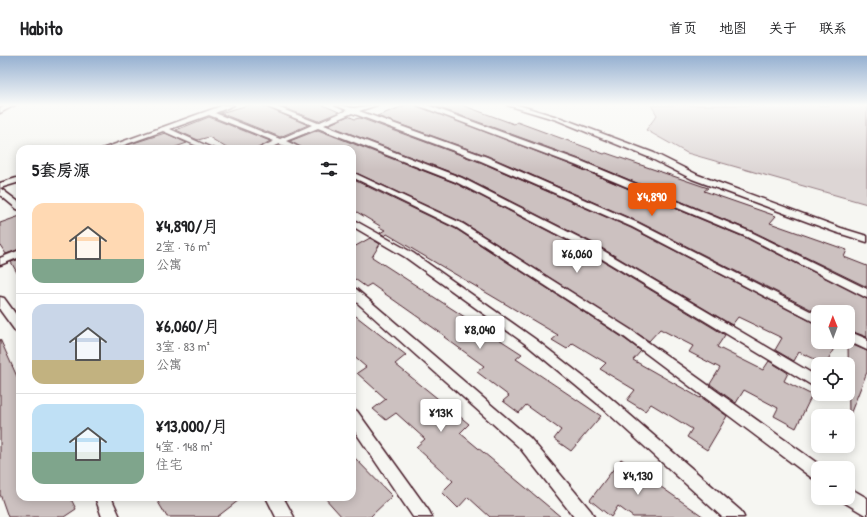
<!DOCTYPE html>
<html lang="zh">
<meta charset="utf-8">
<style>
:root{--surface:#fff;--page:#f2f2f2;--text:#202124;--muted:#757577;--line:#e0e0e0;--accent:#ea580c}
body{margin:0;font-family:"Patrick Hand","LXGW WenKai TC",sans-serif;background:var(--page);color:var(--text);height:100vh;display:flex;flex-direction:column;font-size:15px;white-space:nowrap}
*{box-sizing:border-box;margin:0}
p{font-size:13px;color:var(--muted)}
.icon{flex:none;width:22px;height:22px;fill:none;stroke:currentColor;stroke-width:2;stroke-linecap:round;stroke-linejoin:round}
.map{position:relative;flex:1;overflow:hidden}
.sheet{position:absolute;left:16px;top:89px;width:340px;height:356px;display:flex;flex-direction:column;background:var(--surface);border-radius:12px;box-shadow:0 2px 10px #0003}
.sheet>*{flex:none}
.needle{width:26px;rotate:359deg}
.controls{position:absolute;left:811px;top:249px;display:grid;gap:8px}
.controls a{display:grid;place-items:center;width:44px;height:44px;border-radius:8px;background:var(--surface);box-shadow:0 2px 10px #0003;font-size:20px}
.price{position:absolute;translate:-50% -34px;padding:0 9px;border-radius:4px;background:#fff;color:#222;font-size:13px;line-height:26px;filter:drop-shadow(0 1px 2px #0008)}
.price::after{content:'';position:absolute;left:50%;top:24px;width:12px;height:9px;margin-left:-6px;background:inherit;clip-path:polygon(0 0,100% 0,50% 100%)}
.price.current{background:var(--accent);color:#fff}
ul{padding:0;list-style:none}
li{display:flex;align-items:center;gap:12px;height:100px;padding:0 16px}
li+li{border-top:1px solid var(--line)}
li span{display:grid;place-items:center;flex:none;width:112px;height:80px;border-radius:12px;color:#555}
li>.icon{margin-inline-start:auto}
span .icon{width:48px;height:48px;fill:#fffc;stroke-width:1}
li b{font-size:17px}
h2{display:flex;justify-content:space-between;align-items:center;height:48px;padding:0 16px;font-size:17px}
header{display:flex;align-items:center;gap:24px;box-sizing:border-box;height:56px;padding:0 20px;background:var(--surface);border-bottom:1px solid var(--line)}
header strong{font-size:19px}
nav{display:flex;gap:22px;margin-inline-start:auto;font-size:14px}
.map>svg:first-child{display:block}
.green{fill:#ddd6d5;stroke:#947a80}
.building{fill:#ccc1c0;stroke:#4a1f2b}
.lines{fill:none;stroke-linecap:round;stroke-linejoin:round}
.lane-casing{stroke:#4a1f2b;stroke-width:3}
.lane{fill:#f6f6f2;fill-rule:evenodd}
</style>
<header>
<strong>Habito</strong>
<nav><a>首页</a><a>地图</a><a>关于</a><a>联系</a></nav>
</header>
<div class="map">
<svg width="867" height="461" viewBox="0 0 867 461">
<rect width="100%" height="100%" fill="#f6f6f2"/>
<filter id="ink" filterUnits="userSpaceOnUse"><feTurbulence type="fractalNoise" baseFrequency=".025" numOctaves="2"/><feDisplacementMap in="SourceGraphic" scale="8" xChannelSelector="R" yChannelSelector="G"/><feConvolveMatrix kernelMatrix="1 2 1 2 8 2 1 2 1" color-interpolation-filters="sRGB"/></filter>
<g filter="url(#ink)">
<polygon class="green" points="651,49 867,49 867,148 687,97 646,74 657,59"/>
<g class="building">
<polygon points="248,49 262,49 308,69 280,81 220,57"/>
<polygon points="277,49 323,49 339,56 318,65"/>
<polygon points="406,49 416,49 574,110 746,182 867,243 867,281 848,274 848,256 818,256 818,257 639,166 488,100 377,60"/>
<polygon points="432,49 462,49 514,68 517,66 604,98 606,97 708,132 704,135 776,160 770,167 847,194 844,201 867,210 867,231 754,176 582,104"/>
<polygon points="348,60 355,63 360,62 480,106 631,172 818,269 818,286 837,286 826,308 799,296 794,305 775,294 782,282 738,261 732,269 593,187 463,121 328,69"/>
<polygon points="209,61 270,85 257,93 228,93 209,81 198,84 176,74"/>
<polygon points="318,74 455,127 583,193 725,279 717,291 763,314 769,305 788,317 784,325 812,339 796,372 774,360 778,352 744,334 736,347 710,328 720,312 689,296 693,290 660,273 649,285 464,167 352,115 352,93 304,93 290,85"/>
<polygon points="165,77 187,87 170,93 128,93 127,89"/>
<polygon points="352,123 456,173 622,281 641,295 633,304 700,342 701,341 727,360 707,394 687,381 692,373 651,348 645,355 627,344 635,334 600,313 606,307 573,287 567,293 552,284 558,279 387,178 385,180 380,177 385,174 379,171 380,170 352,153"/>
<polygon points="20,160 20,193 6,198 0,189 0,167"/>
<polygon points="370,182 380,188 372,201 522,298 516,303 601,360 571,395 554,383 561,374 526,349 519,357 503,345 509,340 477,316 484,310 444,281 445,280 371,228 366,231 352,221 352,192"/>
<polygon points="20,203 20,222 11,206"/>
<polygon points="352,257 406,299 395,308 469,368 460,377 561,461 490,461 468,441 458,452 442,436 453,425 416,391 425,383 396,357 386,364 373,353 386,343 357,317 366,311 352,299"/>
<polygon points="0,283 20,327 20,441 70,441 76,453 64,461 8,461 0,438"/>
<polygon points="848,287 867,295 867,316 849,361"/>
<polygon points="352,399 392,440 370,461 342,461 324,441 352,441"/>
<polygon points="621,403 704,461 633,461 618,450 611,461 590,444"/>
<polygon points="155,441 243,441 217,461 167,461"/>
</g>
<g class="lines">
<g class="lane-casing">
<g id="lane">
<polygon points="6,49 15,49 0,57 0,53"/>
<path d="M224 49H234L215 57 280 83 312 69 263 49H272L318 67 347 54 335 49C341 49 350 52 354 52 362 51 369 49 377 49L359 55 487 101 638 167 818 259V268L632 171 481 105 352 57 324 69 462 122 592 188 818 321V333L584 192 456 126 318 72 286 85 303 93H293L280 88 268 93H258L274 85 209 59 170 73 214 93H204L163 75 113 93H102Z"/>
<polygon points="417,49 427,49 581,105 753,177 867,233 867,242 747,181 575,109"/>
<polygon points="507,49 518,49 561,62 654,97 698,119 841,172 867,180 867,186 835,176 692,123 648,101 557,64"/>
<polygon points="352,116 463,168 631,274 824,412 818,412 818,425 812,422 623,280 457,172 352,121"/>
<polygon points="20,121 20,126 0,132 20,147 20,154 17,153 0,139 0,127"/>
<polygon points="352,163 413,197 535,283 608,340 741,455 744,461 722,461 598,348 527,289 405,201 352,170"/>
<polygon points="20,194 20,201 0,209 0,202"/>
<polygon points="352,232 356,233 530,382 591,455 594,461 574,461 520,392 352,242"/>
<polygon points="0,241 4,242 20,264 20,277 16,276 0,254"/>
<polygon points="848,275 867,283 867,294 848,285"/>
<polygon points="352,353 357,355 429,455 432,461 413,461 352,371"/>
<polygon points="848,431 867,442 867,460 842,445 841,442 848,442"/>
<polygon points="95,441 111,441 120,461 102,461"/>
<polygon points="266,441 283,441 294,461 276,461"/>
</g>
</g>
<use href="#lane" class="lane"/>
</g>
</g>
<linearGradient id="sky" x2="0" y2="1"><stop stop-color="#96b1d1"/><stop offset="0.43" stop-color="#fbfbf9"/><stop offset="1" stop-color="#fbfbf9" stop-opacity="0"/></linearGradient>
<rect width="867" height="114" fill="url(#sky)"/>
</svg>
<div class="controls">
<a><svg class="needle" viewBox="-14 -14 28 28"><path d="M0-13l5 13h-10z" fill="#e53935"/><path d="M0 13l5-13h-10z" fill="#757577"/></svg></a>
<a><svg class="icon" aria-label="locate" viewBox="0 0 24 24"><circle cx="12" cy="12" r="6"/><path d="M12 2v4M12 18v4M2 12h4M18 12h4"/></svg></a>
<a>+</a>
<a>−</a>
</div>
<b class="price current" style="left:652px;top:161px">¥4,890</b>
<b class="price" style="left:577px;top:218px">¥6,060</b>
<b class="price" style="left:480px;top:294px">¥8,040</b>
<b class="price" style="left:441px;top:377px">¥13K</b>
<b class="price" style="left:638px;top:440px">¥4,130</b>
<section class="sheet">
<h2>5套房源<svg class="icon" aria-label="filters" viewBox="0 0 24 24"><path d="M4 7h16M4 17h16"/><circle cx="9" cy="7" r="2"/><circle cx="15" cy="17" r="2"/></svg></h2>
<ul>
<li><span style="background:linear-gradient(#ffd9b3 70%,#7fa58c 0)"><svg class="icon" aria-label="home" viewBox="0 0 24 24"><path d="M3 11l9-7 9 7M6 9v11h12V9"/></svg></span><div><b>¥4,890/月</b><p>2室 · 76 m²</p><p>公寓</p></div></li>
<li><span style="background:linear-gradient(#c9d6e8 70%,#c2b280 0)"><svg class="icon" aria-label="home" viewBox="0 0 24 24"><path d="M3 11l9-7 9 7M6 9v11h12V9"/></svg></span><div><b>¥6,060/月</b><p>3室 · 83 m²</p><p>公寓</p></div></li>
<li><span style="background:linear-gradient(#bfe0f5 60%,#7fa58c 0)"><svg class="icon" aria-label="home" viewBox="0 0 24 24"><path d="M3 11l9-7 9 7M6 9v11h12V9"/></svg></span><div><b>¥13,000/月</b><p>4室 · 148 m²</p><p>住宅</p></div></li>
</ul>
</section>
</div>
